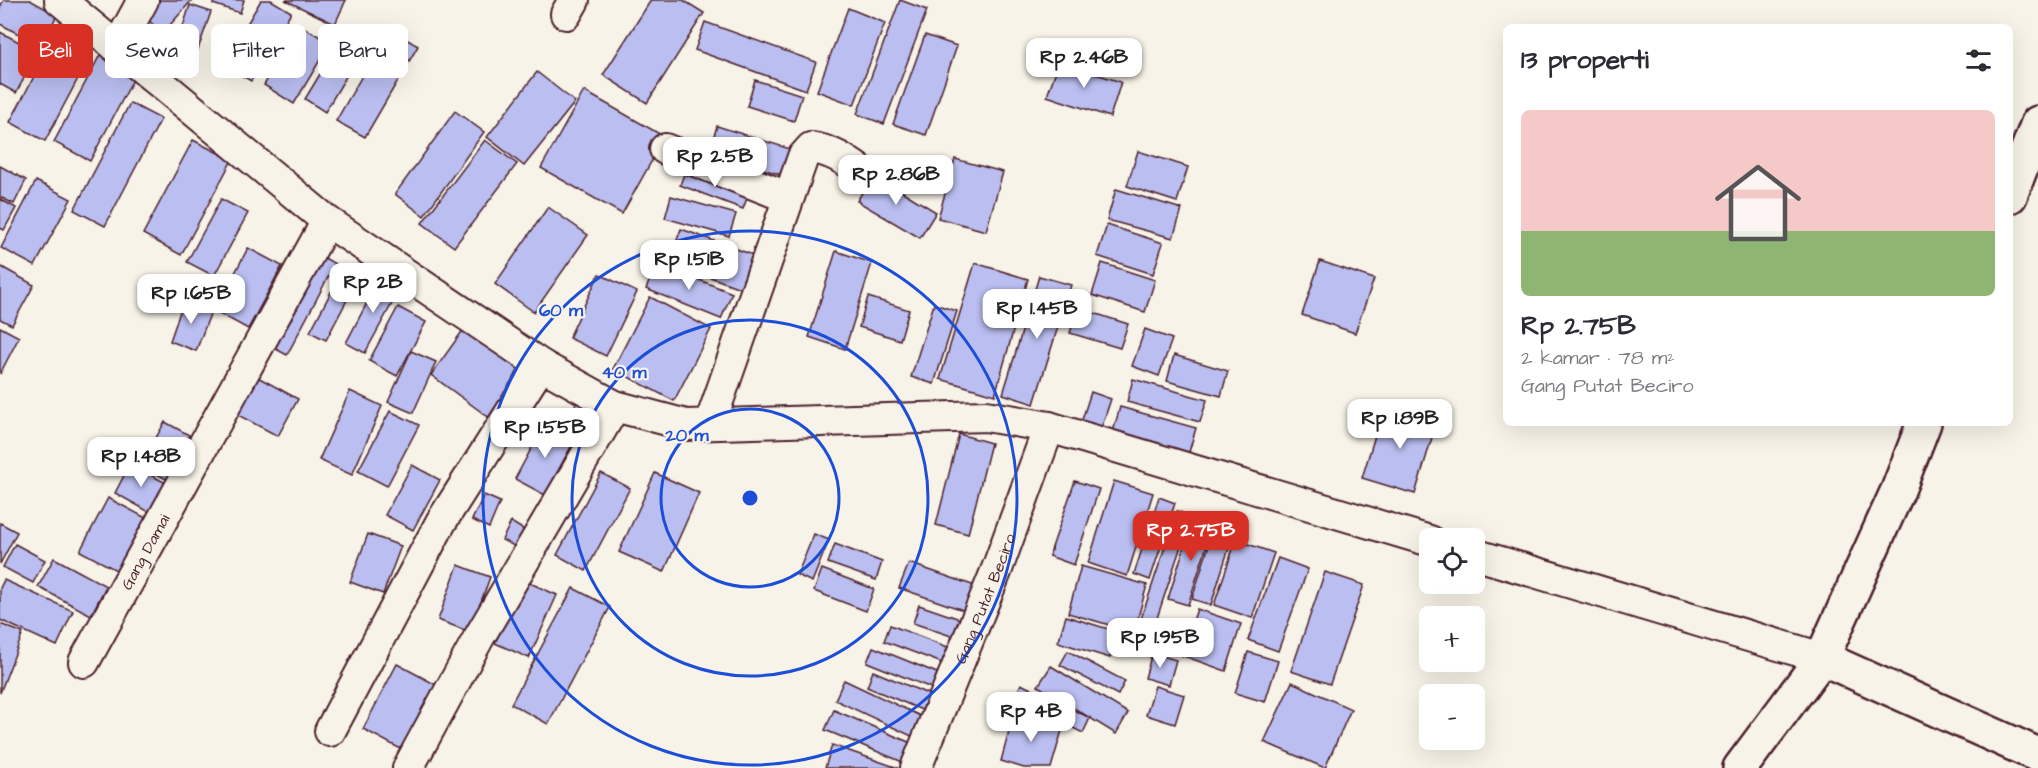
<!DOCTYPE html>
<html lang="id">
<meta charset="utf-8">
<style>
:root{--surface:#fff;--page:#f7f7f7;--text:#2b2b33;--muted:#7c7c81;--accent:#d93025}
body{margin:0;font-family:"Architects Daughter",sans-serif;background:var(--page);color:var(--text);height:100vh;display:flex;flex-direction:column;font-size:22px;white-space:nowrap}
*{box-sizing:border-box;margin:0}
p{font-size:20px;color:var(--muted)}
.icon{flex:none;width:33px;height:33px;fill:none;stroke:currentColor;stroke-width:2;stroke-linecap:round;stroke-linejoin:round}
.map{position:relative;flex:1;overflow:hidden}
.drawer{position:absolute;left:1503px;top:24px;width:510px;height:402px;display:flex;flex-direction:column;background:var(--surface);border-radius:9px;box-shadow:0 6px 24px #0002}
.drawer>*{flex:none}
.top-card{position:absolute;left:18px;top:24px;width:570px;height:54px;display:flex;gap:12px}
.tools{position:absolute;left:1419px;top:528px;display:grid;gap:12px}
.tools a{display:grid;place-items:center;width:66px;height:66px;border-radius:9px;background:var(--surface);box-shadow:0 6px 24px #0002;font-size:30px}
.price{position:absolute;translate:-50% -51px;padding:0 14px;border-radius:12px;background:#fff;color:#222;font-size:20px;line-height:39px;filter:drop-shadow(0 2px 3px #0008)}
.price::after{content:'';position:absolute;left:50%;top:36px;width:18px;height:14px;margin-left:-9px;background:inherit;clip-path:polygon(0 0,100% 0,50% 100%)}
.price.current{background:var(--accent);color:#fff}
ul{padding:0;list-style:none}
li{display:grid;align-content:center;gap:12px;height:318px;padding:0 18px}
li span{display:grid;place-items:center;height:186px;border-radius:9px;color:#555}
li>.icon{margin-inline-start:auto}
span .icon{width:108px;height:108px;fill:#fffc;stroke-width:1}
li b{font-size:26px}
h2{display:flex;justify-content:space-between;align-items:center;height:72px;padding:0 18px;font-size:26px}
.chip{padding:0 21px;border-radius:9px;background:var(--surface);box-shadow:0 6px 24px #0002;font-size:21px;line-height:54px}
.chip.current{background:var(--accent);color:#fff}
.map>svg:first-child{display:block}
.building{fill:#babef0;stroke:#4a1f2b;stroke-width:1.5}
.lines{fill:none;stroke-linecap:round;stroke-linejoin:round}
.street-casing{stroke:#4a1f2b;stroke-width:34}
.secondary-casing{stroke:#4a1f2b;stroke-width:38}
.street{stroke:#f7f3e8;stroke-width:30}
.secondary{stroke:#f7f3e8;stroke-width:33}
.ring{fill:none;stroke:#1d4ed8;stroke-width:3}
.labels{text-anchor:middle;stroke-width:4.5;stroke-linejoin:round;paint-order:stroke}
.street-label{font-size:16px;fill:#4a1f2b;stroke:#f7f3e8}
.centre{fill:#1d4ed8;stroke:#f7f3e8;stroke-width:3}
.ring-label{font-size:18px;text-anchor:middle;font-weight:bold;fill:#1d4ed8;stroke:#f7f3e8;stroke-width:4.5;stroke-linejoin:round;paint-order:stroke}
</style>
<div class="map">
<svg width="2038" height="768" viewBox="0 0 2038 768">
<rect width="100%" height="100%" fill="#f7f3e8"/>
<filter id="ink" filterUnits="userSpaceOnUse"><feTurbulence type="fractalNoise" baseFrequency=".0167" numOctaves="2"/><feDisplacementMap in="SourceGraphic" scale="12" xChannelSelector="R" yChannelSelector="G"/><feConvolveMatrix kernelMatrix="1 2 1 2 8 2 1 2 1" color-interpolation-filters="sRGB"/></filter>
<g filter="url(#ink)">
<g class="building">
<polygon points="4,0 30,0 57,15 41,46 0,24 0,7"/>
<polygon points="156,0 192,0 163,33 142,15"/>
<polygon points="215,0 244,0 240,13 213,4"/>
<polygon points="261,0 271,0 291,12 251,81 223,65"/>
<polygon points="285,0 346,0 335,24"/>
<polygon points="651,0 683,0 704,13 647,103 603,75"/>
<polygon points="900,0 927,10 884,124 857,114"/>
<polygon points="190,5 211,12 195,58 175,51"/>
<polygon points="848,8 885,23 854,105 817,91"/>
<polygon points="705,22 816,62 806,90 695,50"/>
<polygon points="300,25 330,43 294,104 264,85"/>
<polygon points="389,29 418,46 365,137 336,121"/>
<polygon points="58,31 93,50 45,141 10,122"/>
<polygon points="0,32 38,52 16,93 0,84"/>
<polygon points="925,35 957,46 926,135 893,124"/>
<polygon points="343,36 363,48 325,112 305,99"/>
<polygon points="101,53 137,72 90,161 54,142"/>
<polygon points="1059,62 1121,82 1110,117 1047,96"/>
<polygon points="537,72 575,102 524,166 487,137"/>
<polygon points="755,80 802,95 794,121 747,106"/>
<polygon points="584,91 665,137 622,214 541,168"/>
<polygon points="130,103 161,119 105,226 74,210"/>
<polygon points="455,111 484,132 424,216 395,194"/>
<polygon points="717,126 790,149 782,175 709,152"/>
<polygon points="193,140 232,160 181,255 143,234"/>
<polygon points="485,140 517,164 454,247 422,223"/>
<polygon points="1138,151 1188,167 1177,202 1127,186"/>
<polygon points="955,159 1003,172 986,231 938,218"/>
<polygon points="0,166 26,180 14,204 0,197"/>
<polygon points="687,166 750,190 743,209 680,185"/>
<polygon points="873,174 936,212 920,238 857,201"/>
<polygon points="36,181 71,199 35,266 1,248"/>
<polygon points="1116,189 1182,209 1173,238 1107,220"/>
<polygon points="671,196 736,214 729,236 665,218"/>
<polygon points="0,199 16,208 4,230 0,228"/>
<polygon points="221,199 248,213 214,276 187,262"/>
<polygon points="548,207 588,235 534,312 495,284"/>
<polygon points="1107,225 1163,243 1153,274 1097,256"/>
<polygon points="681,229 753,255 740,288 669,262"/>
<polygon points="248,248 282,266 248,329 215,311"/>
<polygon points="836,251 872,263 845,349 809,337"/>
<polygon points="316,253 335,264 287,355 268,345"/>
<polygon points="1320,261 1374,279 1355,333 1302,315"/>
<polygon points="657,263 732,293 721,319 646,289"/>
<polygon points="975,263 1028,279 995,395 940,379"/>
<polygon points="1102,263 1155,280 1145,312 1092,295"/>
<polygon points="0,266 34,285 12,325 0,319"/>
<polygon points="342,271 358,279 326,340 310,332"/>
<polygon points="599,274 637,292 606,356 569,338"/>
<polygon points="381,276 401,287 365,353 346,343"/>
<polygon points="1039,276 1071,285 1034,404 1003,394"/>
<polygon points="650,297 711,329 674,401 613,369"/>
<polygon points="868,297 909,310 900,340 859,327"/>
<polygon points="184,300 212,309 196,351 170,341"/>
<polygon points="934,304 957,311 934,384 911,377"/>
<polygon points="398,307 426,322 397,376 369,361"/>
<polygon points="1078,308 1128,324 1120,348 1070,333"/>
<polygon points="466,326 527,369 491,419 431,375"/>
<polygon points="0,327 19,337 0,374"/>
<polygon points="1145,329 1172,339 1159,376 1132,366"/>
<polygon points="411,351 436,362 413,413 388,402"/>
<polygon points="1174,355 1228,371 1221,396 1167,381"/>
<polygon points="254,375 298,399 278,436 234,413"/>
<polygon points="1133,379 1207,400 1200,422 1127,402"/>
<polygon points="350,391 382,406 352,475 319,460"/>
<polygon points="1091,392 1111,399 1100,432 1080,426"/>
<polygon points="578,399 597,408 585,434 566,425"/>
<polygon points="1384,406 1437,421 1415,494 1362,478"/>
<polygon points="1120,407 1196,428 1187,459 1111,439"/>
<polygon points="390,411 419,425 387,486 358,471"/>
<polygon points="165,422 189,435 177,456 153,443"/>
<polygon points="545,423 575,439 545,495 515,479"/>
<polygon points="959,434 991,443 968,534 936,525"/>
<polygon points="146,446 179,463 170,481 136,463"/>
<polygon points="130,464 166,483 151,513 115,493"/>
<polygon points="412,465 440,480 413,530 385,515"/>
<polygon points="601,473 630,488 586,571 557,555"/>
<polygon points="655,473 699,493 664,572 619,552"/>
<polygon points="1075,481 1099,489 1074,565 1049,556"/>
<polygon points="1114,481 1153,493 1127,576 1088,563"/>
<polygon points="484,495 500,502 489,528 472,520"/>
<polygon points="1159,497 1175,503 1150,580 1134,574"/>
<polygon points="108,498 146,518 118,571 80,551"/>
<polygon points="1177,511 1191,516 1152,633 1138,628"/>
<polygon points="1193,519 1213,526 1188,605 1168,599"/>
<polygon points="511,522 529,533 520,549 502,540"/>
<polygon points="0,523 17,532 0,564"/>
<polygon points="1213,532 1232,538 1211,605 1192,599"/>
<polygon points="368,534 401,546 383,594 350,582"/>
<polygon points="814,534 829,540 812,582 797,575"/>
<polygon points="1236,540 1274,553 1252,618 1214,605"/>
<polygon points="15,544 45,560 33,583 3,567"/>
<polygon points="835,544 882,562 876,580 828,563"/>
<polygon points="54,558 106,586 91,615 38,587"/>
<polygon points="1278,558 1308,569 1278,651 1248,640"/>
<polygon points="909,563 975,586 966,611 899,588"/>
<polygon points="458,565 490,577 470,632 438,620"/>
<polygon points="1081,566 1147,585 1134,632 1068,613"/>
<polygon points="822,569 874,589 866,611 814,591"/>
<polygon points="1325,572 1364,585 1330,684 1291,671"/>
<polygon points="4,580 73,611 57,646 0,620 0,588"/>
<polygon points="523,580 557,595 529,658 495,643"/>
<polygon points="573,588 610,607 548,724 511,704"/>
<polygon points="919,605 963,620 957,638 913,623"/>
<polygon points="1197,609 1241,624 1226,671 1181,655"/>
<polygon points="1066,616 1118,632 1110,658 1058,642"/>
<polygon points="0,624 23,633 0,693"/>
<polygon points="890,625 953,649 947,665 884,641"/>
<polygon points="873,647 942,675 936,690 867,662"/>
<polygon points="1068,651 1125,681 1118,695 1060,665"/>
<polygon points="1248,652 1278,661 1265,702 1235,693"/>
<polygon points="1152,653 1176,660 1169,685 1145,678"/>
<polygon points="397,664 444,689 410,754 363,729"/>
<polygon points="1051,666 1128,713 1116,734 1038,686"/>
<polygon points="873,671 935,697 929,713 867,687"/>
<polygon points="844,680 929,720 920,740 835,700"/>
<polygon points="1292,682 1351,709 1325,768 1264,742"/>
<polygon points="1021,684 1090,718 1083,733 1014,699"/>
<polygon points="1155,686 1184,695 1175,724 1146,715"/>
<polygon points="834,710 918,746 910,765 825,730"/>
<polygon points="1014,713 1063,727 1051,768 1024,768 1001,761"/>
<polygon points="832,745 898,768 825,768"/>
</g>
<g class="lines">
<g class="street-casing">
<g id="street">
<polyline points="60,0 327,221 541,365 615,406 686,425 986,416 1049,427 1430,541"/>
<polyline points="566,14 574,0"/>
<polyline points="117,48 143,0"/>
<polyline points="665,149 787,197"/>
<path d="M710 424 803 157 811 148C832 150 848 162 865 174"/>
<polyline points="1474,554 1822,658"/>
<path id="s1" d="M84 662 327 221"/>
<polyline points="330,731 441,522 541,365"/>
<polyline points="408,768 478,639 615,406"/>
<path id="s2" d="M916 768 997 569 1049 427"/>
</g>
</g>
<g class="secondary-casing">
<g id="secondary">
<polyline points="2010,196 2038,123"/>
<polyline points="1822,658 2038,755"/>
<polyline points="1740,768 1822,658 1898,490 1924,423"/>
</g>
</g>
<use href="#street" class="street"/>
<use href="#secondary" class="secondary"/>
</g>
</g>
<g class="ring">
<circle cx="750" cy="498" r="89"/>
<circle cx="750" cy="498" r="178"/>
<circle cx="750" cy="498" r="267"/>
</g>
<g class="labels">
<g class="street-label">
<text dy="6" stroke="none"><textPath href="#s1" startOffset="126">Gang Damai</textPath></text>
<text dy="6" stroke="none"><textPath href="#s2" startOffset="183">Gang Putat Beciro</textPath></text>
</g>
</g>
<circle cx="750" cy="498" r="9" class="centre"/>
<g class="ring-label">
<text x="561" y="316">60 m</text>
<text x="624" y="378">40 m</text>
<text x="687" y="441">20 m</text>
</g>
</svg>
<div class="tools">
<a><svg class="icon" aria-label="locate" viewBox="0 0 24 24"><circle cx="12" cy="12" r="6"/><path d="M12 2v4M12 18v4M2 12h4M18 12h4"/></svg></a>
<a>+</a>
<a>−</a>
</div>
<b class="price" style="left:1084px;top:89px">Rp 2.46B</b>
<b class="price" style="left:715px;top:188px">Rp 2.5B</b>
<b class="price" style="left:896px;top:206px">Rp 2.86B</b>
<b class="price" style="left:689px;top:291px">Rp 1.51B</b>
<b class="price" style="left:373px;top:314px">Rp 2B</b>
<b class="price" style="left:191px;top:325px">Rp 1.65B</b>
<b class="price" style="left:1037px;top:340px">Rp 1.45B</b>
<b class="price" style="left:1400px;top:450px">Rp 1.89B</b>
<b class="price" style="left:545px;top:459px">Rp 1.55B</b>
<b class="price" style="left:141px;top:488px">Rp 1.48B</b>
<b class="price current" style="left:1191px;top:562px">Rp 2.75B</b>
<b class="price" style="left:1160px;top:669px">Rp 1.95B</b>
<b class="price" style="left:1031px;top:743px">Rp 4B</b>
<div class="top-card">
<a class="chip current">Beli</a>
<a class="chip">Sewa</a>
<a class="chip">Filter</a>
<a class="chip">Baru</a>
</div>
<section class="drawer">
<h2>13 properti<svg class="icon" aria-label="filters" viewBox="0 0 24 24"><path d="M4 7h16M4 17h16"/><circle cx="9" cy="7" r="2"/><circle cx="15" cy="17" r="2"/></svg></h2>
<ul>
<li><span style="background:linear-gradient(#f6c9c9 65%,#8fb573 0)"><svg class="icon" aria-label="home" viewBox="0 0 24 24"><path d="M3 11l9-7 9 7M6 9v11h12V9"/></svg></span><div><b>Rp 2.75B</b><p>2 kamar · 78 m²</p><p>Gang Putat Beciro</p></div></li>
</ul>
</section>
</div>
